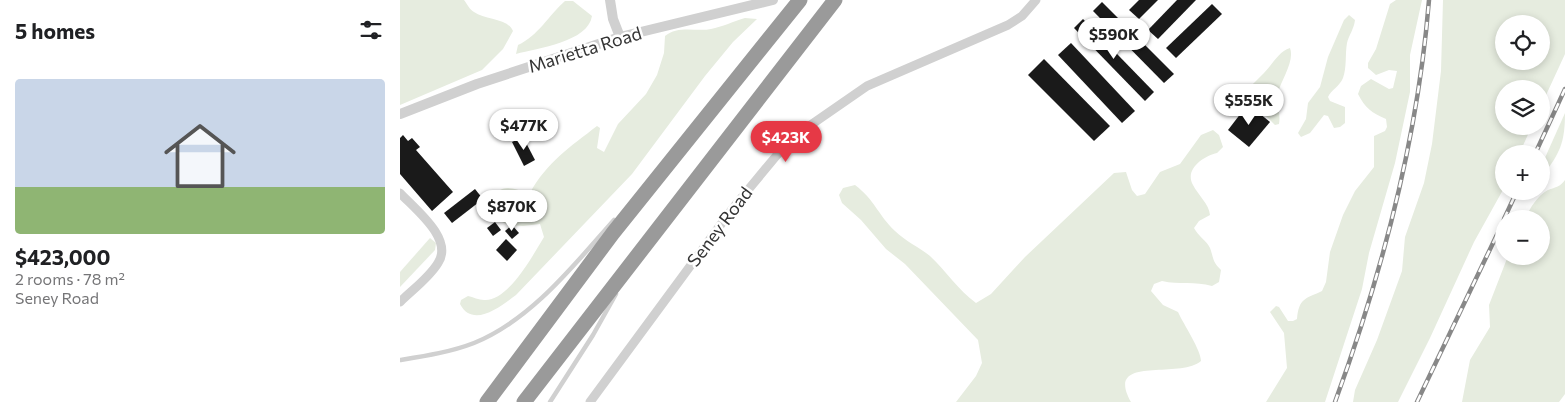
<!DOCTYPE html>
<meta charset="utf-8">
<style>
:root{--surface:#fff;--page:#f2f2f2;--text:#202124;--muted:#757577;--accent:#e63946}
body{margin:0;font-family:Commissioner,sans-serif;background:var(--page);color:var(--text);height:100vh;display:flex;flex-direction:column;font-size:19px;white-space:nowrap}
*{box-sizing:border-box;margin:0}
p{font-size:16px;color:var(--muted)}
.icon{flex:none;width:28px;height:28px;fill:none;stroke:currentColor;stroke-width:2;stroke-linecap:round;stroke-linejoin:round}
.map{position:relative;flex:1;overflow:hidden}
.sheet{display:flex;flex-direction:column;background:var(--surface);width:400px}
.sheet>*{flex:none}
.controls{position:absolute;left:1095px;top:15px;display:grid;gap:10px}
.controls a{display:grid;place-items:center;width:55px;height:55px;border-radius:50%;background:var(--surface);box-shadow:0 2px 8px #0003;font-size:25px}
.price{position:absolute;translate:-50% -42px;padding:0 11px;border-radius:18px;background:#fff;color:#222;font-size:16px;line-height:32px;filter:drop-shadow(0 1px 2px #0008)}
.price::after{content:'';position:absolute;left:50%;top:30px;width:15px;height:11px;margin-left:-8px;background:inherit;clip-path:polygon(0 0,100% 0,50% 100%)}
.price.active{background:var(--accent);color:#fff}
ul{padding:0;list-style:none}
li{display:grid;align-content:center;gap:10px;height:265px;padding:0 15px}
li span{display:grid;place-items:center;height:155px;border-radius:5px;color:#555}
li>.icon{margin-inline-start:auto}
span .icon{width:90px;height:90px;fill:#fffc;stroke-width:1}
li b{font-size:21px}
h2{display:flex;justify-content:space-between;align-items:center;height:60px;padding:0 15px;font-size:21px}
main{display:flex;flex:1;min-height:0}
.map>svg:first-child{display:block}
.green{fill:#e6ecdf;fill-rule:evenodd}
.building{fill:#1a1a1a}
.lines{fill:none;stroke-linecap:round;stroke-linejoin:round}
.service{stroke:#d0d0d0;stroke-width:4.5}
.minor{stroke:#d0d0d0;stroke-width:9}
.tertiary{stroke:#d0d0d0;stroke-width:10}
.motorway{stroke:#9a9a9a;stroke-width:15}
.rail-casing{stroke:#888;stroke-width:4.5}
.rail{stroke:#fff;stroke-width:2.5;stroke-dasharray:8;stroke-linecap:butt}
.labels{text-anchor:middle;stroke-width:5;stroke-linejoin:round;paint-order:stroke}
.street-label{font-size:18px;fill:#333;stroke:#fff}
</style>
<main>
<section class="sheet">
<h2>5 homes<svg class="icon" aria-label="filters" viewBox="0 0 24 24"><path d="M4 7h16M4 17h16"/><circle cx="9" cy="7" r="2"/><circle cx="15" cy="17" r="2"/></svg></h2>
<ul>
<li><span style="background:linear-gradient(#c9d6e8 70%,#8fb573 0)"><svg class="icon" aria-label="home" viewBox="0 0 24 24"><path d="M3 11l9-7 9 7M6 9v11h12V9"/></svg></span><div><b>$423,000</b><p>2 rooms · 78 m²</p><p>Seney Road</p></div></li>
</ul>
</section>
<div class="map">
<svg width="1165" height="402" viewBox="0 0 1165 402">
<rect width="100%" height="100%" fill="#fff"/>
<g class="green">
<path d="M0 0H64C67 4 70 10 74 12 85 20 108 18 113 31L103 49 82 70 0 105Z"/>
<path d="M996 0H1022L1010 55V92L995 163 969 253 962 289 925 402H866L887 368 884 333 870 312 876 306 879 307 888 321H893L897 319C899 298 905 299 922 291L926 282 930 252 943 215 955 191 974 167V136L985 131 987 127 986 119C972 113 965 108 958 94L961 86 971 79 989 89 993 88 997 71 989 70 976 75 968 68V63L976 49 990 4Z"/>
<path d="M1043 0H1165V54L1141 106V89H1104V126H1132L1119 154H1104V188L1074 242 1030 338 998 402H953L955 390 977 340 1002 271 1005 237 1024 183 1032 144 1041 71ZM1104 24H1141V61H1104Z"/>
<path d="M165 1H173L192 16C188 42 138 48 116 54L118 45C138 36 149 15 165 1Z"/>
<path d="M949 15 955 20C954 29 949 35 947 43 945 54 947 67 943 78 940 86 931 90 928 97L930 101 945 107V123L940 127 934 128 928 116 924 115 910 133 901 137 898 133 906 119 908 103 920 87 928 57 944 20Z"/>
<path d="M345 18 357 19 333 42 305 76 232 174 116 295C101 306 73 329 60 304L61 300 68 296C73 297 79 300 84 300 108 302 133 255 144 237L140 224 123 226 109 225 97 220 90 204C101 181 109 188 130 193 147 162 170 147 197 126L200 128 197 148 204 152 218 124 246 94 257 75 264 53 265 36C278 25 297 32 311 29 322 27 334 21 345 18Z"/>
<path d="M890 48C895 61 881 80 878 93 876 103 881 113 879 124L875 125 857 107 851 105 839 111 827 113 829 105C842 95 853 84 864 73 873 64 878 52 890 48Z"/>
<path d="M1165 113C1165 142 1160 154 1142 176L1144 160Z"/>
<path d="M813 130 819 135 823 147 817 153C804 156 784 169 793 185 798 195 809 204 810 215L799 221 794 228C798 236 807 241 810 248 814 259 812 261 821 270L819 282 812 286C795 281 779 285 762 281L754 284 751 291 763 305 778 312C784 325 801 350 801 361 778 380 704 354 731 402H556L576 376 582 363 578 340 505 264 486 249 461 220 442 203 439 195 443 188 455 185C475 200 478 215 495 231 505 241 519 247 530 256 546 271 558 290 576 303L591 294 625 257 714 173 726 172 732 190 737 196 745 194 760 172 780 164 801 135Z"/>
<path d="M1165 180V394L1159 402H1062L1070 360 1090 327 1089 305 1108 256H1141V219H1125C1130 208 1137 196 1148 190 1156 187 1160 187 1165 180Z"/>
<polygon points="30,238 36,243 35,250 0,287 0,272"/>
</g>
<g class="building">
<polygon points="739,0 758,0 739,19 729,10"/>
<polygon points="777,0 796,0 758,39 748,30"/>
<polygon points="702,2 774,74 764,83 693,11"/>
<polygon points="812,4 822,14 776,58 766,48"/>
<polygon points="683,19 754,92 745,101 674,28"/>
<polygon points="671,43 735,111 722,123 658,55"/>
<polygon points="644,59 710,126 694,141 628,75"/>
<polygon points="848,104 870,122 849,147 828,130"/>
<polygon points="3,135 8,141 12,138 20,147 16,150 53,192 32,211 0,174 0,138"/>
<polygon points="123,137 135,160 124,166 112,142"/>
<polygon points="75,189 83,199 52,223 44,213"/>
<polygon points="95,222 101,230 93,236 87,228"/>
<polygon points="112,225 119,233 112,239 105,231"/>
<polygon points="106,239 117,250 107,261 96,250"/>
</g>
<g class="lines">
<g class="service">
<path d="M0 360C25 356 51 352 74 343 131 320 174 265 214 220"/>
<polyline points="150,402 193,335 216,294"/>
</g>
<g class="minor">
<path d="M0 193C15 209 54 239 38 263 29 278 12 290 0 302"/>
<polyline points="190,402 333,208 377,155 402,131 467,86 608,25 622,16 636,0"/>
</g>
<g class="tertiary">
<polyline points="210,0 213,19 220,37"/>
<polyline points="0,114 77,84 220,37 373,0"/>
</g>
<g class="motorway">
<polyline points="87,402 213,233 400,0"/>
<polyline points="124,402 435,0"/>
</g>
<g class="rail-casing">
<g id="rail">
<polyline points="1135,154 1165,89"/>
<polyline points="1104,219 1117,191"/>
<path d="M935 402C982 274 1018 136 1029 0"/>
<polyline points="1017,402 1104,220"/>
</g>
</g>
<use href="#rail" class="rail"/>
</g>
<g class="labels">
<g class="street-label">
<text transform="translate(185 50) rotate(-17)" y="6">Marietta Road</text>
<text transform="translate(320 227) rotate(-53)" y="6">Seney Road</text>
</g>
</g>
</svg>
<div class="controls">
<a><svg class="icon" aria-label="locate" viewBox="0 0 24 24"><circle cx="12" cy="12" r="6"/><path d="M12 2v4M12 18v4M2 12h4M18 12h4"/></svg></a>
<a><svg class="icon" aria-label="layers" viewBox="0 0 24 24"><path d="M12 4l9 5-9 5-9-5zM3 14l9 5 9-5"/></svg></a>
<a>+</a>
<a>−</a>
</div>
<b class="price" style="left:714px;top:60px">$590K</b>
<b class="price" style="left:849px;top:126px">$555K</b>
<b class="price" style="left:124px;top:151px">$477K</b>
<b class="price active" style="left:386px;top:163px">$423K</b>
<b class="price" style="left:112px;top:232px">$870K</b>
</div>
</main>
